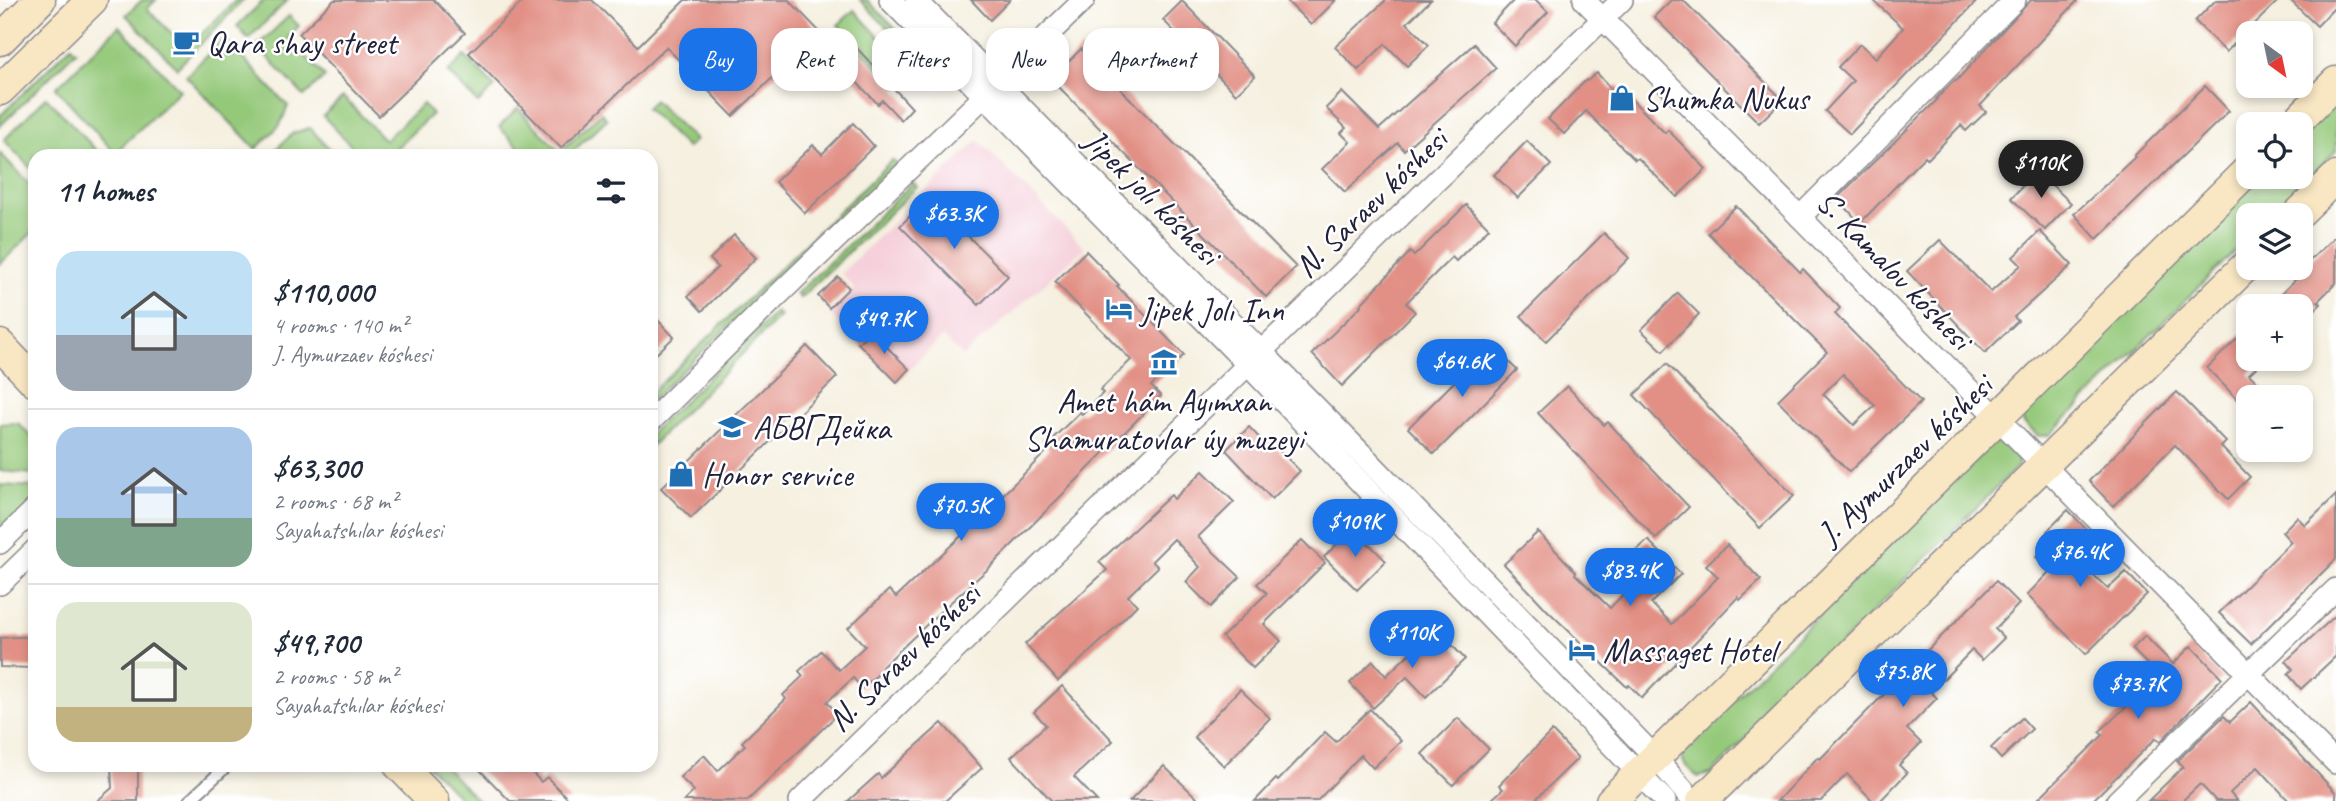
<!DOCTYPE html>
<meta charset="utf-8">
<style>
:root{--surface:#fff;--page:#f2f2f3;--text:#1f2937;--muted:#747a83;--line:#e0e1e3;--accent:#1a73e8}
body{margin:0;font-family:Caveat,sans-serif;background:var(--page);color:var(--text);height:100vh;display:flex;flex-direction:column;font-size:26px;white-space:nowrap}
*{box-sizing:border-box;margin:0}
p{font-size:23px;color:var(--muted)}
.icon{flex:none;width:38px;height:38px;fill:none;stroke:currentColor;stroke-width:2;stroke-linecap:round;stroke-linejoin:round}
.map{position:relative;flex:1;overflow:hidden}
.drawer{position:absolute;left:28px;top:149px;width:630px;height:623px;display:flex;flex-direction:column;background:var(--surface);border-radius:21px;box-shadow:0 4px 10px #0003}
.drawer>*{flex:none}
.banner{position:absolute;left:679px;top:28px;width:665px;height:63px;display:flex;gap:14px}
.needle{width:46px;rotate:147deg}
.tools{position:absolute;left:2236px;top:21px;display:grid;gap:14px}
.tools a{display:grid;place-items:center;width:77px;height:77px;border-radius:14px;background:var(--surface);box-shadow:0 4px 10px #0003;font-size:35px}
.price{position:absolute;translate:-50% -60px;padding:0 16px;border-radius:24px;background:var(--accent);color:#fff;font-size:23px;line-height:46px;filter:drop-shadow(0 2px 4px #0008)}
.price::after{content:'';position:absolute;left:50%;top:42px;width:21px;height:16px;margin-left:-10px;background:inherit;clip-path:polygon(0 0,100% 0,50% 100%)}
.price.current{background:#222;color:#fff}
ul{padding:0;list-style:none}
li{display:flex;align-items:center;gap:21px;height:175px;padding:0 28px}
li+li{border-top:2px solid var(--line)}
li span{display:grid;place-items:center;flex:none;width:196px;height:140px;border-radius:21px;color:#555}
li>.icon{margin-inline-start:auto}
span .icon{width:84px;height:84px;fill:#fffc;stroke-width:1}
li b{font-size:30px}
h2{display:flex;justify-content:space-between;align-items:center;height:84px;padding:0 28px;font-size:30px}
.chip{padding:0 24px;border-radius:21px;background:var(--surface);box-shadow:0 4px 10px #0003;font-size:24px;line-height:63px}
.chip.current{background:var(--accent);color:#fff}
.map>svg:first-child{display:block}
.built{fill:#f5cfda}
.green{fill:#95c97a;stroke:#5c765a;stroke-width:2}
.building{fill:#e29085;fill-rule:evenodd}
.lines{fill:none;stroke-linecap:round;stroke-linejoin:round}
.lane-casing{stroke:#8c898e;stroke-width:14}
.street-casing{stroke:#8c898e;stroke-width:24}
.secondary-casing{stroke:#8c898e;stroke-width:33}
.lane{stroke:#fff;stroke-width:10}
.street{stroke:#fff;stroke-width:21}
.secondary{stroke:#f9e7c3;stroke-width:30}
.labels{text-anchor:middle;stroke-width:5;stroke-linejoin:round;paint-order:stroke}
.poi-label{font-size:33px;fill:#22223b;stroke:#fff;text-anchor:start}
.street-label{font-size:33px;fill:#22223b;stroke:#fff}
</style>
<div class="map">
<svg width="2336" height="801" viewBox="0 0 2336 801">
<rect width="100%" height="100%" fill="#fff"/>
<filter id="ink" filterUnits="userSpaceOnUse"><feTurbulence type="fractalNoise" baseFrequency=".0143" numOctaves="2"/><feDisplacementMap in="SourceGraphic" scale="14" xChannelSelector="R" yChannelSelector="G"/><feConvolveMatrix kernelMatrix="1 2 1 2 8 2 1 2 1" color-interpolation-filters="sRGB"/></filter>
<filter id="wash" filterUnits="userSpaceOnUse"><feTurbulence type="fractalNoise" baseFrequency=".00686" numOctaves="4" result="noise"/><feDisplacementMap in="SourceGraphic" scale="28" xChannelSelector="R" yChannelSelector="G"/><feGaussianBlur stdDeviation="1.57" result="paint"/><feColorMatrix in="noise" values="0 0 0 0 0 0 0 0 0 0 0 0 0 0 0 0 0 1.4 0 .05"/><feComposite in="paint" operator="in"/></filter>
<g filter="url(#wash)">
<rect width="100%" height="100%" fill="#f5f0e0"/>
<polygon class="built" points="978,140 1085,248 963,356 942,337 897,382 829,313 854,288 841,273"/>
<g class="green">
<polygon points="142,0 156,0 147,9 187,48 236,0 243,0 177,68 126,15"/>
<polygon points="264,0 288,0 248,39 237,26"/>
<polygon points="860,0 867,0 941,75 937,79"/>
<polygon points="854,10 913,73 898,88 838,25"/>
<polygon points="289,16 299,26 288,37 325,77 304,96 257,46"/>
<polygon points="119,26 180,90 115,153 56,88"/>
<polygon points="224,38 288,106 280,125 256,149 186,76"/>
<polygon points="71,46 76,51 0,126 0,116"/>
<polygon points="465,56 495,87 478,103 448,72"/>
<polygon points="46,97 100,154 99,156 35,156 35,173 4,140"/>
<polygon points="343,97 385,140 423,104 432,114 388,156 361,156 323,116"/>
<polygon points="2336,97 2336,151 2271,215 2249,215 2249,237 2050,435 2038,436 2023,422 2022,415 2256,177 2301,177 2301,132"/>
<polygon points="654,100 695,140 687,148 646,108"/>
<polygon points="518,108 560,152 601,113 607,119 568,156 527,156 499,127"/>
<polygon points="310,128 336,156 269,156 293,133"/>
<polygon points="0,153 35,190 35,230 0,264"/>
<polygon points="892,160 897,164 651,401 651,393"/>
<polygon points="913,183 917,187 800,298 796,294"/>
<polygon points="776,312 780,316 651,446 651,433"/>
<polygon points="18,423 35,441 35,474 0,471 0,424"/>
<path d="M1998 440C2012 441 2020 453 2018 466L1711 774 1698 777C1689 769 1679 763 1683 750L1991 444Z"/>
<polygon points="0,485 35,487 35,508 0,541"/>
<polygon points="428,765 443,765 478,801 463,801"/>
</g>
<g id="blocks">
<g class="building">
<polygon points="334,0 434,0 465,33 379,116 299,34"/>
<polygon points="524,0 592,0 638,46 685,0 789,0 820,32 733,116 666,47 561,148 469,53"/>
<polygon points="971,0 1010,0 990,20"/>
<polygon points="1286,0 1336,0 1311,25"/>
<polygon points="1386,0 1431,0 1407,23 1429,45 1407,66 1385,44 1358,70 1335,47"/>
<polygon points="1514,0 1536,0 1548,12 1515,46 1492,23"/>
<polygon points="1671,0 1683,0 1783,100 1759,123 1654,17"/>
<polygon points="1873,0 1978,0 1850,134 1825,111 1853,81 1838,67 1860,44 1876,58 1903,28"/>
<polygon points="2031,0 2078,0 1980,106 1986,112 1966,131 1961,125 1928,159 1925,156 1860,223 1837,198 1937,100 1936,99 1955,80 1956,81"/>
<polygon points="2216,0 2279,0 2226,52 2195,21"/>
<polygon points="2290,0 2336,0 2336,6 2317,26"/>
<polygon points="1182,1 1255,76 1236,94 1163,20"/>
<polygon points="1474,44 1496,68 1404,150 1398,143 1345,192 1322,169 1350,142 1341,133 1346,128 1326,108 1342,92 1379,129"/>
<polygon points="855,46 912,108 901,120 882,100 878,104 837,62"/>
<polygon points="1081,49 1296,267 1266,297 1051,79"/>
<polygon points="1597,73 1612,90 1617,85 1665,133 1668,130 1706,169 1677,197 1638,158 1635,160 1586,111 1564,134 1548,119 1586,80 1587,81"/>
<polygon points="2205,86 2229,111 2097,239 2074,214 2135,157 2134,156"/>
<polygon points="853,123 874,146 805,213 775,182 813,145 822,154"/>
<polygon points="1527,141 1551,165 1518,198 1494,175"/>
<polygon points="2037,171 2071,203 2045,230 2011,198"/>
<polygon points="929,197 1008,276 979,305 900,226"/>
<polygon points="1466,205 1489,228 1456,261 1452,257 1406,303 1415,312 1342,386 1312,354 1361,306 1360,305 1410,252 1414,256"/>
<path d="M1736 206 1800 272 1803 269 1840 308 1835 314 1921 402 1849 472 1778 400 1827 352 1708 233ZM1843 374 1875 405 1854 425 1823 394Z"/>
<polygon points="2040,231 2072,265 2014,317 2018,321 1985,353 1907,271 1940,240 1991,292 2021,265 2013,257"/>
<polygon points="1604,233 1629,258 1546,341 1521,316"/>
<polygon points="734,235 756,258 702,311 688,296 718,267 710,259"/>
<polygon points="2336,235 2336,283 2318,301 2321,304 2301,323 2301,306 2269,306 2299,276 2297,273"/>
<polygon points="1086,251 1119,285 1117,286 1184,355 1151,386 1161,396 988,569 942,610 882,667 884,669 862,688 853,678 827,702 838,714 747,801 684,801 694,791 680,777 704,755 718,771 745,745 742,742 786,699 783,695 803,676 799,671 821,651 839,670 865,646 848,628 889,590 896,597 958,539 1049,449 1046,445 1080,412 1082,414 1103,393 1100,390 1131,360 1055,282"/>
<polygon points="838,277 849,288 829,308 818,296"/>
<polygon points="1678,293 1699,314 1663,351 1641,330"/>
<polygon points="651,313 674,337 651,359"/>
<polygon points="2249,327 2249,359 2265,359 2249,374 2272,397 2249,397 2249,411 2207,368"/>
<polygon points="871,331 909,369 897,382 858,343"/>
<polygon points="1491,345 1517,370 1434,454 1408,428"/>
<polygon points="807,346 837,377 691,518 661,488"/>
<polygon points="1667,364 1794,496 1760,528 1634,395"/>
<polygon points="1567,386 1604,425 1608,422 1689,507 1656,539 1538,413"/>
<polygon points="2177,392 2226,442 2221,447 2250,477 2228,499 2175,445 2113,506 2089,481"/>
<polygon points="1249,427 1268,447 1272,443 1300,471 1272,499 1226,450"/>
<polygon points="1203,471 1234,502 1198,537 1240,577 1211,607 1186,582 1200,567 1174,539 1152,561 1158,567 1128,596 1137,605 1108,635 1058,681 1025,644 1107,570 1099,562 1171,495 1174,499"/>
<polygon points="2336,495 2336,559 2251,644 2219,613 2291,542 2282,532 2297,517 2305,525"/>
<polygon points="2068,510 2089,532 2069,552 2108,589 2126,572 2147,594 2086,654 2027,595 2050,571 2036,557 2054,538 2047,531"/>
<polygon points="1353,528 1386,561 1357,590 1324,557"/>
<polygon points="1538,532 1576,572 1575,574 1610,608 1642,575 1627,559 1648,540 1681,574 1651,603 1672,624 1718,577 1706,565 1727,545 1761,580 1740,600 1738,597 1642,698 1629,685 1627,687 1547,610 1504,564"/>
<polygon points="1302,540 1325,563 1264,624 1281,641 1253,668 1222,637 1267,593 1257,584"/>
<polygon points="1996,581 2019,604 1995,629 2004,638 1982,660 1972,650 1931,692 1937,698 1907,729 1921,743 1899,765 1907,773 1880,801 1873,801 1847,774 1821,801 1777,801 1818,757 1820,759"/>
<polygon points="2336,615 2336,656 2301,689 2288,674 2293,669 2286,661"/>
<polygon points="1436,628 1465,659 1426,697 1407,677 1373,708 1350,683 1373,661 1386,676"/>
<polygon points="2145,636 2173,664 2191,646 2222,678 2160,742 2156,738 2092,801 2036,801 2103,735 2099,732 2127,706 2118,697 2150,667 2132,649"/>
<polygon points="18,637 35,637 35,668 0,667 0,638"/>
<polygon points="1062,686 1113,741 1074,777 1097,801 1052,801 1011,757 1046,725 1034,712"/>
<polygon points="1240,689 1270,718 1224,766 1194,737"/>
<polygon points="2251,702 2336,793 2336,801 2289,801 2258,767 2230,793 2237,801 2216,801 2200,784 2182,801 2148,801 2183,767 2177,761 2224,716 2230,722"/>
<polygon points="1370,709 1401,741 1373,768 1361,755 1317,801 1255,801 1276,779 1278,781 1325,732 1336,742"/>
<polygon points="1458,718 1489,749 1453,785 1422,754"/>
<polygon points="2022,718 2032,729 2001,759 1991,748"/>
<polygon points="942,723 982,768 945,801 848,801 878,774 881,778"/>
<polygon points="1552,731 1578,758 1534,801 1490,801 1503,789 1499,785"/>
<polygon points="111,765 138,765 138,801 97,801 112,788"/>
<polygon points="475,765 525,765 541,782 547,777 570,801 510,801"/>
<polygon points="1164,766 1200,801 1130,801"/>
</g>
</g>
</g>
<g filter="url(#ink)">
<use href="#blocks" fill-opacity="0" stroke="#8c898e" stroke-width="2"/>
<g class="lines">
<g class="lane-casing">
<polyline id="lane" points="189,801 228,765"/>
</g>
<g class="street-casing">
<g id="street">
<polyline points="890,0 1247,364 1665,801"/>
<polyline points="916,0 1359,451 1655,757 1693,801"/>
<polyline points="1584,0 1800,217 2336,763"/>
<polyline points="1800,217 2015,0"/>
<polyline points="651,421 776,297 1084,0"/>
<polyline points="0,543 35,509"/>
<polyline points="0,584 35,550"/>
<polyline points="800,801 1622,0"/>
<polyline points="2117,801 2336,589"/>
</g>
</g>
<g class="secondary-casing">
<g id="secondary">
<polyline points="0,40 40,0"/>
<polyline points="0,90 92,0"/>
<polyline points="2294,124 2336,82"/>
<polyline points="2297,215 2336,177"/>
<polyline points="0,345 35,382"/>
<polyline points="399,765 434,801"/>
<polyline points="1611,801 2249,169"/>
<polyline points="1702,801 2249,263"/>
</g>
</g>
<use href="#lane" class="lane"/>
<use href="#street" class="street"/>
<use href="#secondary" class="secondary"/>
</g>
</g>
<defs>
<g id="cafe-bare" transform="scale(2.1)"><path d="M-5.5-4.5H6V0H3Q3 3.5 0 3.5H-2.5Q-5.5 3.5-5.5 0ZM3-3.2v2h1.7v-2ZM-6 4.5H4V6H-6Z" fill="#1f6fb2" stroke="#fff" stroke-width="2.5" paint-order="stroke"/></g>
<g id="shop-bare" transform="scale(2.1)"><path d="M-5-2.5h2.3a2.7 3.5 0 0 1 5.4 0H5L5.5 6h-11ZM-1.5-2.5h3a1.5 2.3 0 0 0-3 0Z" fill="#1f6fb2" stroke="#fff" stroke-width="2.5" paint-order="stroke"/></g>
<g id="hotel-bare" transform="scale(2.1)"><path d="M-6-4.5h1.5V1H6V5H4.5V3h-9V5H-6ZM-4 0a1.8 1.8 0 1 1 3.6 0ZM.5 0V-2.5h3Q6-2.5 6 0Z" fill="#1f6fb2" stroke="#fff" stroke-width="2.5" paint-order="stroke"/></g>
<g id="museum-bare" transform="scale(2.1)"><path d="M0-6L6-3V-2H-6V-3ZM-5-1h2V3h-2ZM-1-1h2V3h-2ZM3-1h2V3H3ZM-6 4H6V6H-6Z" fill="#1f6fb2" stroke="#fff" stroke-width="2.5" paint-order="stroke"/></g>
<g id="school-bare" transform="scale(2.1)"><path d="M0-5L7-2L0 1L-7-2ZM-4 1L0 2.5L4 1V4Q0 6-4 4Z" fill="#1f6fb2" stroke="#fff" stroke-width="2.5" paint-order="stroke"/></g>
</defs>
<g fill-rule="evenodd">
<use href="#cafe-bare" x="186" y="42"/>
<use href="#shop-bare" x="1622" y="98"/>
<use href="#hotel-bare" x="1119" y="309"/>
<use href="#museum-bare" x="1164" y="362"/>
<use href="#school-bare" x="732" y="427"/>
<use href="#shop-bare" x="681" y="474"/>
<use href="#hotel-bare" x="1582" y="650"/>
</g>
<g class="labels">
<g class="poi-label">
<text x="207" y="54">Qara shay street</text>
<text x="1643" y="110">Shumka Nukus</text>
<text x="1140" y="321">Jipek Jolı Inn</text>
<text x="1164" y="412" text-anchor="middle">Amet hám Ayımxan<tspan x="1164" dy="38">Shamuratovlar úy muzeyi</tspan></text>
<text x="753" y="439">АБВГДейка</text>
<text x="702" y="486">Honor service</text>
<text x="1603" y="662">Massaget Hotel</text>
</g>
<g class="street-label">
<text transform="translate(1153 196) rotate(45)" y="12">Jipek jolı kóshesi</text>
<text transform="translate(1370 202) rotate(-44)" y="12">N. Saraev kóshesi</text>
<text transform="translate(1895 269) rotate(46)" y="12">S. Kamalov kóshesi</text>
<text transform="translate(1904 459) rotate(-44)" y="12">J. Aymurzaev kóshesi</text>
<text transform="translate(903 656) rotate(-44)" y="12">N. Saraev kóshesi</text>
</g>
</g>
</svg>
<div class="tools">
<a><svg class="needle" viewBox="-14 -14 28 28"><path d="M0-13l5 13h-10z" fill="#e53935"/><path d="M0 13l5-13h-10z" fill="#747a83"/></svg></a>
<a><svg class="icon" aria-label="locate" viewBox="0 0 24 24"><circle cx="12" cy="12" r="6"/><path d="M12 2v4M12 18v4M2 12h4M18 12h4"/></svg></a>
<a><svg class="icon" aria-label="layers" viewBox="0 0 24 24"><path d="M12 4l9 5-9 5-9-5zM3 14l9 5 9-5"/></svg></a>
<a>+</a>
<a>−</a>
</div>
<b class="price current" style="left:2041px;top:200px">$110K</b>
<b class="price" style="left:954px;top:251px">$63.3K</b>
<b class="price" style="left:884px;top:356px">$49.7K</b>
<b class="price" style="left:1462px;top:399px">$64.6K</b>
<b class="price" style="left:961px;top:543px">$70.5K</b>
<b class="price" style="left:1355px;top:559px">$109K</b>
<b class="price" style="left:2080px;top:589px">$76.4K</b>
<b class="price" style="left:1630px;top:608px">$83.4K</b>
<b class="price" style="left:1412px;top:670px">$110K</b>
<b class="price" style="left:1903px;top:709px">$75.8K</b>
<b class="price" style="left:2138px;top:721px">$73.7K</b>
<div class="banner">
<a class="chip current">Buy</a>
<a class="chip">Rent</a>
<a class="chip">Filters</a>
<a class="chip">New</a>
<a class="chip">Apartment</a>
</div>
<section class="drawer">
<h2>11 homes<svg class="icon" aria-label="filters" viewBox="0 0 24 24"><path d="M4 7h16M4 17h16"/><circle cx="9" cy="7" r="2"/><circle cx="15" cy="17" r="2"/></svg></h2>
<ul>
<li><span style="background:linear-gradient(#bfe0f5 60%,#9aa5b1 0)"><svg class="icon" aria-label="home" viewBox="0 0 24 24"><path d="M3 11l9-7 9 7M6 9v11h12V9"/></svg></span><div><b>$110,000</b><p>4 rooms · 140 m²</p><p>J. Aymurzaev kóshesi</p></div></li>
<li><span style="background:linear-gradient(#a9c7e8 65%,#7fa58c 0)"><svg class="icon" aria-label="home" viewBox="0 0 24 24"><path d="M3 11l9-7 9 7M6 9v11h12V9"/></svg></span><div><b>$63,300</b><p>2 rooms · 68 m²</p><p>Sayahatshılar kóshesi</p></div></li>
<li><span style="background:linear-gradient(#dfe7d0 75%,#c2b280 0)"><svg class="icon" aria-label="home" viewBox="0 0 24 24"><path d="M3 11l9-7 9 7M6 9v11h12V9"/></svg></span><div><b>$49,700</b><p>2 rooms · 58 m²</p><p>Sayahatshılar kóshesi</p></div></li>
</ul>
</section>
</div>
